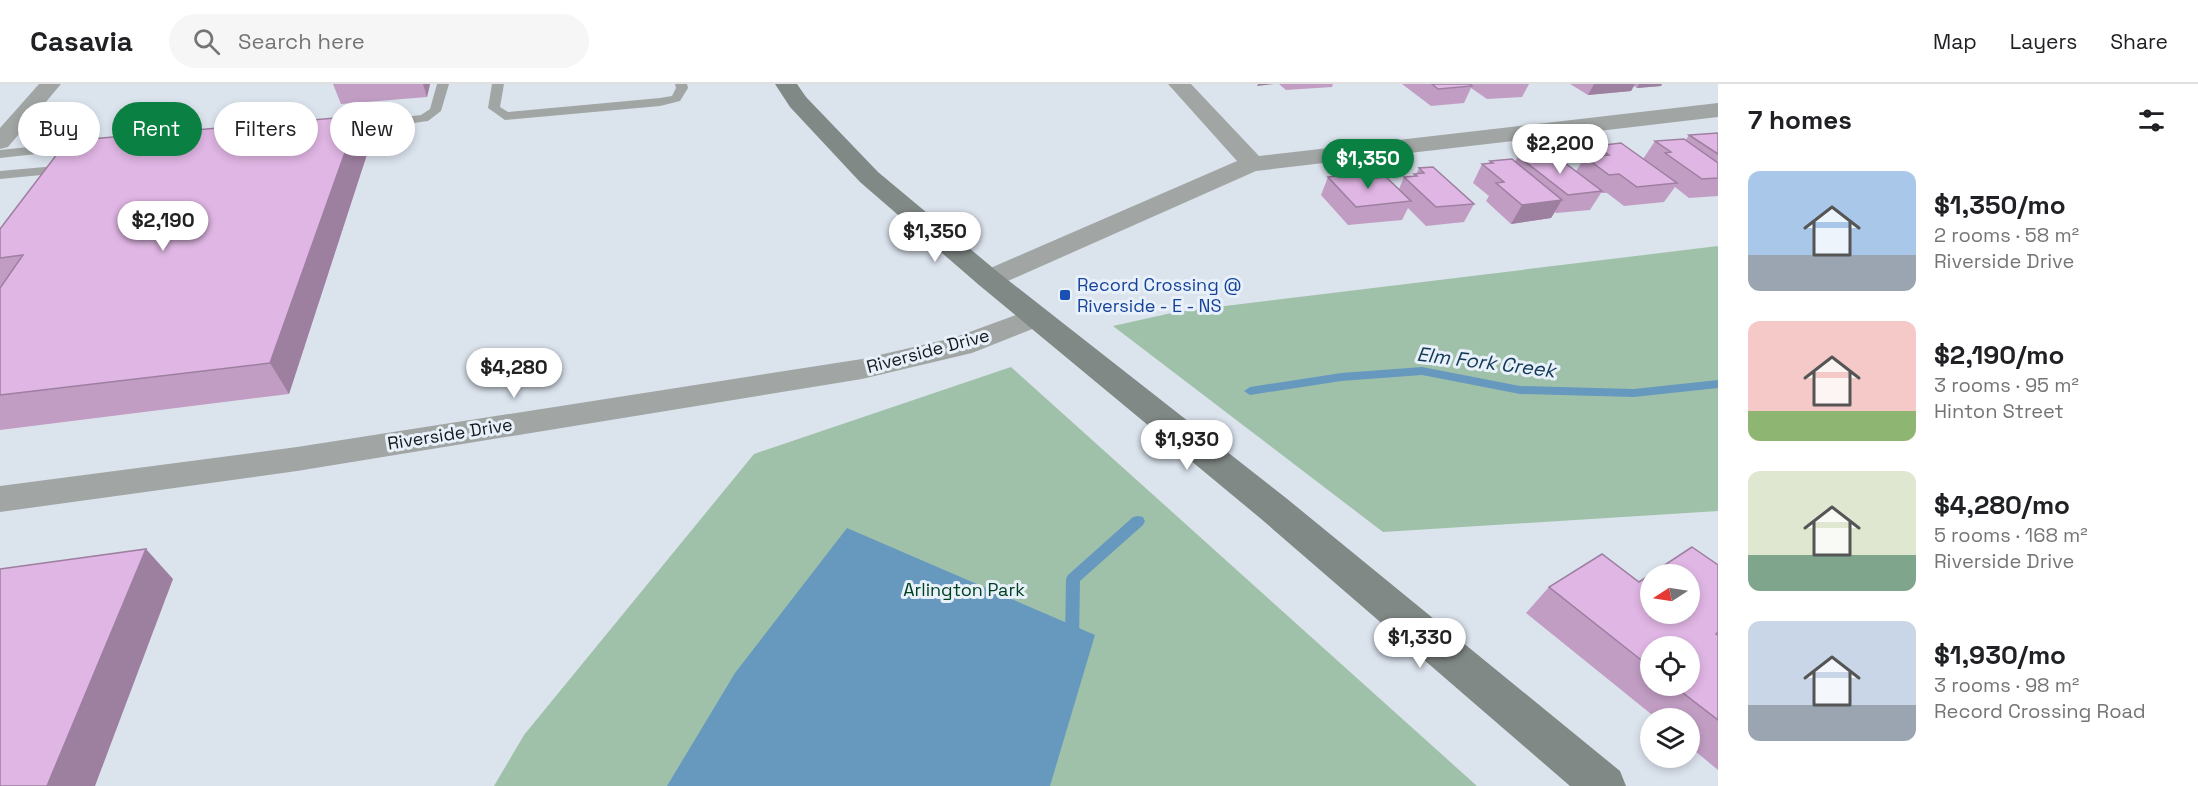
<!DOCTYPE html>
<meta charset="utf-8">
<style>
:root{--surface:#fff;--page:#f6f6f6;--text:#202124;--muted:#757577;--line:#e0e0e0;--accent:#0b8043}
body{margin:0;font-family:"Space Grotesk",sans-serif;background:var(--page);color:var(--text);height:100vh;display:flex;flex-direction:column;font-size:22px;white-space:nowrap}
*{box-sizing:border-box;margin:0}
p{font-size:20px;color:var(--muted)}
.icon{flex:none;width:33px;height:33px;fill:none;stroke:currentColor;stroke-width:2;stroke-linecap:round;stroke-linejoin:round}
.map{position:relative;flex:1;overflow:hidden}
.sheet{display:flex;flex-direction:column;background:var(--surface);width:480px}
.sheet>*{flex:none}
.banner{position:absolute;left:18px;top:18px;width:570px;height:54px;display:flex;gap:12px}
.needle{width:39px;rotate:258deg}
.fabs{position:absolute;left:1640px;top:480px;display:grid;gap:12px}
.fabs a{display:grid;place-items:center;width:60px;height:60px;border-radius:50%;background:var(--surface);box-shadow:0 3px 9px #0003;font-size:30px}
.price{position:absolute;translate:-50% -51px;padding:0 14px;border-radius:21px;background:#fff;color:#222;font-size:20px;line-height:39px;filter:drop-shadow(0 2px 3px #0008)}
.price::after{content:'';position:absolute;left:50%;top:36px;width:18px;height:14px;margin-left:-9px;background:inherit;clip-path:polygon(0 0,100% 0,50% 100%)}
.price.on{background:var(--accent);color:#fff}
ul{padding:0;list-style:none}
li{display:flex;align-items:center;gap:18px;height:150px;padding:0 30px}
li span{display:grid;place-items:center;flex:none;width:168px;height:120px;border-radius:12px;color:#555}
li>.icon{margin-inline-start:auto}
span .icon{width:72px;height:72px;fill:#fffc;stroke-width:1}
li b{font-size:26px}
h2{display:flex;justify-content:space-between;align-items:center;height:72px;padding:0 30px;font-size:26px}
.pill{padding:0 21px;border-radius:27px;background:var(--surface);box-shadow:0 3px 9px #0003;font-size:21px;line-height:54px}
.pill.on{background:var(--accent);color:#fff}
header{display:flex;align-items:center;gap:36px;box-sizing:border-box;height:84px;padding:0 30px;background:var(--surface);border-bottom:2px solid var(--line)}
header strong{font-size:28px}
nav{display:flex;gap:33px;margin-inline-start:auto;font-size:21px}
.search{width:420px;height:54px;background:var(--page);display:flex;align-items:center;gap:15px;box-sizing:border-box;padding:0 21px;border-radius:33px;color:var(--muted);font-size:22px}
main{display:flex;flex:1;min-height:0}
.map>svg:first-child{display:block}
.green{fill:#a0c1a9}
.water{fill:#6799bf}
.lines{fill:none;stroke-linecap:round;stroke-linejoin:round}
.stream{fill:#6799bf;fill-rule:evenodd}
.lane{fill:#a1a6a4;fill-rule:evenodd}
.street{fill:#a1a6a4;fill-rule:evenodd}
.secondary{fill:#818986;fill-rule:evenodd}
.wall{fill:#c19dc4;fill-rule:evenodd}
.shaded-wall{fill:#9d7fa0}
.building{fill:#e0b6e4;stroke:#9d7fa0;stroke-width:1.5;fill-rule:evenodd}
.transit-dot{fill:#1a4fb4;stroke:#e8f0fa;stroke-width:2}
.labels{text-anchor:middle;stroke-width:6;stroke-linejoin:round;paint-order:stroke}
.transit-label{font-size:18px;fill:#164399;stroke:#e8f0fa;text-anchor:start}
.street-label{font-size:18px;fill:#171a1d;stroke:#e8f0fa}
.park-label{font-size:18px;fill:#004220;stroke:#e8f0fa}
.water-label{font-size:20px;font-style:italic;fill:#113954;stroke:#e8f0fa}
</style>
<header>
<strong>Casavia</strong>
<div class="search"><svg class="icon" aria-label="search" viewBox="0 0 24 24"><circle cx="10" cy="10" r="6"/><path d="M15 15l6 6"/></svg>Search here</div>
<nav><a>Map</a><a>Layers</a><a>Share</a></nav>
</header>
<main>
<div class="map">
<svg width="1718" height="702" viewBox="0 0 1718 702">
<rect width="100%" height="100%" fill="#dbe3ed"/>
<g class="green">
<polygon points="1718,162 1718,427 1383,448 1113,242 1176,228"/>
<polygon points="1011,283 1477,702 494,702 524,651 754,370"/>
</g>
<polygon class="water" points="847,444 1095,551 1050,702 667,702 735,589"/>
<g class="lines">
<g class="stream">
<polygon points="1422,283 1520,302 1634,305 1718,296 1718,304 1634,313 1520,310 1422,291 1341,297 1250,311 1244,307 1250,303 1341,289"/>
<polygon points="1138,432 1143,433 1145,437 1143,441 1080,497 1079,556 1077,560 1072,562 1067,560 1065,556 1066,495 1068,491 1133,433"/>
</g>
<g class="lane">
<polygon points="437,0 449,0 441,27 428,37 341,49 335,45 341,41 421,31 430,25"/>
<polygon points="492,0 504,0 500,23 508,28 660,14 672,12 676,4 675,0 687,0 688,4 680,17 660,22 505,36 488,24"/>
<polygon points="87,57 91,58 93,61 91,64 0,74 0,66"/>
<polygon points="67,81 74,85 72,88 0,95 0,87"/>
</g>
<g class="street">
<polygon points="39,0 61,0 8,63 0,65 0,44"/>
<polygon points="1168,0 1191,0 1259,72 1718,19 1718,33 1256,87 999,201 989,203 979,201 975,195 979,189 1237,77"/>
<polygon points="1035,224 1045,226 1050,233 1045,240 972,269 862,295 297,387 0,428 0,402 297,363 862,275 953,254"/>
</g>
<polygon class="secondary" points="775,0 797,0 806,13 878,88 999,189 1286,414 1620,687 1626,702 1570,702 1260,434 979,201 860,98 790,23"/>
</g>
<g class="wall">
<polygon points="333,0 430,0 427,13 341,20"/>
<polygon points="1279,0 1333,0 1332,3 1286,6"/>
<polygon points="1402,0 1529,0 1522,13 1487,15 1471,4 1464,19 1431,22"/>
<polygon points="1570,0 1662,0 1661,2 1637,4 1634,2 1631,7 1588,11"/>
<polygon points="358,32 370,61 289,310 0,346 0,145"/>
<polygon points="1718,49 1718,112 1689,114 1675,103 1664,118 1624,122 1607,109 1601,109 1590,126 1556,129 1555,128 1551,134 1511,140 1486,117 1489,112 1473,99 1482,80 1489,80 1490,77 1515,78 1518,72 1553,76 1576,87 1585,73 1589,73 1596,62 1643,75 1655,57 1685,57 1689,51"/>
<polygon points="1419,84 1474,120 1464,138 1426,142 1408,124 1402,136 1348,141 1321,111 1328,93 1367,95 1399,105 1404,93 1413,93 1414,90 1416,90"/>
<path d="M1718 481V686L1689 662V634H1656L1526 529 1549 503 1639 498ZM1650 562 1689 602H1650Z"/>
</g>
<g class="shaded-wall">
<polygon points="423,0 430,0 427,13"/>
<polygon points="1258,0 1274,0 1257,2"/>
<polygon points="1594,0 1635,0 1631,7 1588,11"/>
<polygon points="1639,0 1662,0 1661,2 1637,4"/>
<polygon points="358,32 370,61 289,310 270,279"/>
<polygon points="1562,116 1551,134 1511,140 1522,121"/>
<polygon points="146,465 173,495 95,702 47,702"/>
</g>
<g class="building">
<polygon points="1432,0 1470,0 1472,2 1438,5"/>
<polygon points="358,32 270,279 0,311 0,204 23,171 0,174 0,145 67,57"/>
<polygon points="1718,49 1718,70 1689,51"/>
<polygon points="1684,55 1718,79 1718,94 1702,95 1665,69 1671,68 1655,57"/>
<polygon points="1621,59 1677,99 1637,103 1619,90 1609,91 1585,73 1609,71 1596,62"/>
<polygon points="1545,70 1553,76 1561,76 1602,107 1568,111 1518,72"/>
<polygon points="1512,75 1562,116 1522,121 1496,99 1504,98 1482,80 1493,79 1490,77"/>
<polygon points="1433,83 1474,120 1436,123 1404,93 1417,92 1414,90 1424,89 1419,84"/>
<polygon points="1361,89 1367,95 1386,93 1411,117 1356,123 1328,93"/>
<path d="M1692 463 1718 481V548L1716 550 1718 551V636L1674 602H1689V562H1650V583L1549 503 1602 470 1639 498ZM1650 490H1689V530H1650Z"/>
<polygon points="146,465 47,702 0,702 0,485"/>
</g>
<rect class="transit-dot" x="1059" y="205" width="12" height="12" rx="3"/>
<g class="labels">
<g class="transit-label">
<text x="1077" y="207">Record Crossing @<tspan x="1077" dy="21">Riverside - E - NS</tspan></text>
</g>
<g class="street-label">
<text transform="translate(928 267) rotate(-15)" y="6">Riverside Drive</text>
<text transform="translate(450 350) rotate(-9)" y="6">Riverside Drive</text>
</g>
<g class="park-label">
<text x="964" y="512">Arlington Park</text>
</g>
<g class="water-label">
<text transform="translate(1486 278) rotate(7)" y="7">Elm Fork Creek</text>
</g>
</g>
</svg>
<div class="fabs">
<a><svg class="needle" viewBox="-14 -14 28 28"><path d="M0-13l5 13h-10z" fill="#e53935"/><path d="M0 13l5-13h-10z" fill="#757577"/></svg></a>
<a><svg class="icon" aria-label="locate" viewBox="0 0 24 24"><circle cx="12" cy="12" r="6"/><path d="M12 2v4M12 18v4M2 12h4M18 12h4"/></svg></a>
<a><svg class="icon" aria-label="layers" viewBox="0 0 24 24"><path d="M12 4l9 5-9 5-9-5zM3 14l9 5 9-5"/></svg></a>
</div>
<b class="price" style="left:1560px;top:91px">$2,200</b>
<b class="price on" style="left:1368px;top:106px">$1,350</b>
<b class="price" style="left:163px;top:168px">$2,190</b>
<b class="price" style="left:935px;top:179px">$1,350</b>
<b class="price" style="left:514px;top:315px">$4,280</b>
<b class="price" style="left:1187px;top:387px">$1,930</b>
<b class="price" style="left:1420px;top:585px">$1,330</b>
<div class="banner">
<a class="pill">Buy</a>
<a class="pill on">Rent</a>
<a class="pill">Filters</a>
<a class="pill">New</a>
</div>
</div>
<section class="sheet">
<h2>7 homes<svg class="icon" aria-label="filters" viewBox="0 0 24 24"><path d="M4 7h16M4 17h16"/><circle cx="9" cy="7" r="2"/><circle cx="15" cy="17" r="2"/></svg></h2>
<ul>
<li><span style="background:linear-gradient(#a9c7e8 70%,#9aa5b1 0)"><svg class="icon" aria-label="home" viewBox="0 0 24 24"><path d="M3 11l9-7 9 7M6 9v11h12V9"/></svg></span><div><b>$1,350/mo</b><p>2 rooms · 58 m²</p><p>Riverside Drive</p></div></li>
<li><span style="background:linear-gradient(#f6c9c9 75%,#8fb573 0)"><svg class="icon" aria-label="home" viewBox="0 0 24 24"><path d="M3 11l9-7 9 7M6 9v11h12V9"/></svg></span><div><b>$2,190/mo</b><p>3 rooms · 95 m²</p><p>Hinton Street</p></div></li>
<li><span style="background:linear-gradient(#dfe7d0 70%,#7fa58c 0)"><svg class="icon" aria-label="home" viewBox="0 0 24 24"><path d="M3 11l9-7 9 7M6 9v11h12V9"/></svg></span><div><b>$4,280/mo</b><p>5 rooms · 168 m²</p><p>Riverside Drive</p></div></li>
<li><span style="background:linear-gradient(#c9d6e8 70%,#9aa5b1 0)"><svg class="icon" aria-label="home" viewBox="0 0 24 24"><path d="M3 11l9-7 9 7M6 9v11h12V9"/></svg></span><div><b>$1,930/mo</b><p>3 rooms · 98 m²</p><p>Record Crossing Road</p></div></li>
</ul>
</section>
</main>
